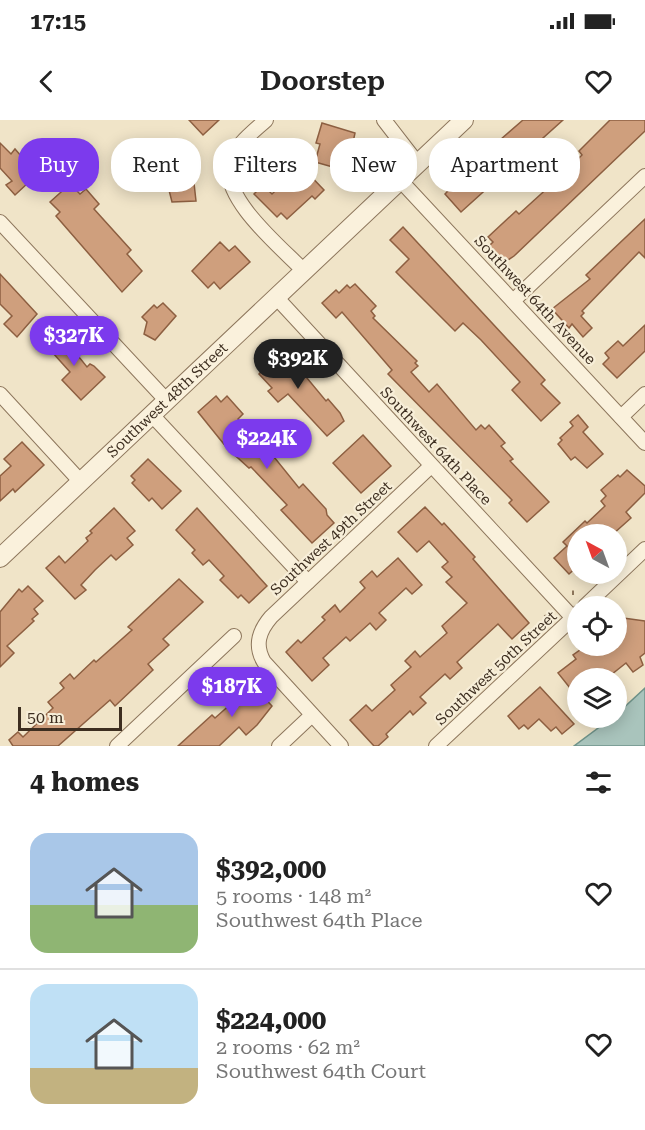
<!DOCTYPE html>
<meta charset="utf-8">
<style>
:root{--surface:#fff;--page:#f2f2f2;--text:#222;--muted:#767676;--line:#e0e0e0;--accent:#7c3aed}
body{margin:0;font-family:"Roboto Serif",serif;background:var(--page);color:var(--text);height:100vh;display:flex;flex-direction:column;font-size:22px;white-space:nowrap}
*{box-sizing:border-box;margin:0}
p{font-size:20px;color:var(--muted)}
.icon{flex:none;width:33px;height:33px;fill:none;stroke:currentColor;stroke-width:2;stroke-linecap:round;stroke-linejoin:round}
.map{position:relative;height:626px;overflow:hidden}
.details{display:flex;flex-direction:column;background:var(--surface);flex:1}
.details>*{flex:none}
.banner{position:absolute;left:18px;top:18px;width:609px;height:54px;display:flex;gap:12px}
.needle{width:39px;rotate:319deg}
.controls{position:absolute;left:567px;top:404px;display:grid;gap:12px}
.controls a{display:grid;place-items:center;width:60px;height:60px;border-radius:50%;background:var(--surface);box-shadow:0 3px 15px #0003;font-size:30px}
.scale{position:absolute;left:18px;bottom:15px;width:104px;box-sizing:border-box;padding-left:6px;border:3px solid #3d2e20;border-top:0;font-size:16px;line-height:21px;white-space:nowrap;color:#3d2e20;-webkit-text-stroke:4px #f7eed8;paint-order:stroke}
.price{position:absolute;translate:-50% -51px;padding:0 14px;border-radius:21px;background:var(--accent);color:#fff;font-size:20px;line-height:39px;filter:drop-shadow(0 2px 3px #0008)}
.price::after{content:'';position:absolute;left:50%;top:36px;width:18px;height:14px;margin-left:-9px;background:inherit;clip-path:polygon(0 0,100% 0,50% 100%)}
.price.current{background:#222;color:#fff}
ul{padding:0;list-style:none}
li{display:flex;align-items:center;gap:18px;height:150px;padding:0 30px}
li+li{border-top:2px solid var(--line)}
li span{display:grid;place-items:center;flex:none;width:168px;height:120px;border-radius:18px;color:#555}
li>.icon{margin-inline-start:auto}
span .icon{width:72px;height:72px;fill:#fffc;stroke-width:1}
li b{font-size:26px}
h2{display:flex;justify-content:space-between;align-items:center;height:72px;padding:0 30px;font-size:26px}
.pill{padding:0 21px;border-radius:24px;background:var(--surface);box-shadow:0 3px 15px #0003;font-size:21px;line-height:54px}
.pill.current{background:var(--accent);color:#fff}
.status{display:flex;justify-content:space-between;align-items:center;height:42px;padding:0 30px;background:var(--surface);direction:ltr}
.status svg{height:16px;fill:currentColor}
header{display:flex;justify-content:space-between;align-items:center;height:78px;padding:0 30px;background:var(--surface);font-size:27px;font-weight:600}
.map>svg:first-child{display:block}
.water{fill:#a9c4bc;stroke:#6f938a;stroke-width:1.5}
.building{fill:#cf9f7d;stroke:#8d5f41;stroke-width:1.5}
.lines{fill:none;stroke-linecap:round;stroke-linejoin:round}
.minor-casing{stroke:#8d765c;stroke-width:16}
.tertiary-casing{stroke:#8d765c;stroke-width:20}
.path{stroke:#8d765c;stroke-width:2;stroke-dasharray:4.5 3;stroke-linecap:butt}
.minor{stroke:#faf1dc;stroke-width:14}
.tertiary{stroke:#faf1dc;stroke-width:18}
.labels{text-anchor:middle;stroke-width:4.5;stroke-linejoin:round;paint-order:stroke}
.street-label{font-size:15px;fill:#3d2e20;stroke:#f7eed8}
</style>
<div class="status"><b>17:15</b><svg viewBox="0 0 49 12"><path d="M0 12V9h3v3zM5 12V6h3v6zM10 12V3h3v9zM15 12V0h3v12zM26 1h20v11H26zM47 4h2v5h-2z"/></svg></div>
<header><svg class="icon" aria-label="back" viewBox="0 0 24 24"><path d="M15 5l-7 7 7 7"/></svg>Doorstep<svg class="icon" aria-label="heart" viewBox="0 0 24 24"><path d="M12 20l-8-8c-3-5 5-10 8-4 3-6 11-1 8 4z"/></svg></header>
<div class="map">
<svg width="645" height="626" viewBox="0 0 645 626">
<rect width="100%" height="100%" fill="#f0e4c8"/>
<polygon class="water" points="645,568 645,626 574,626 613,597 616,597 617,594"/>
<g class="building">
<polygon points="189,0 219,0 203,15"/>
<polygon points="523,0 563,0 461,92 445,74 485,33"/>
<polygon points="610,0 645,0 645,11 514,136 502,144 487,128 493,122 488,117 516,91 519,94 563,54 582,35 579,31"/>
<polygon points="322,3 355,13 347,51 315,42 320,24 316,23"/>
<polygon points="0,23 11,34 15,29 21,36 27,31 34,38 46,27 56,37 15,75 6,65 12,61 0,48"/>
<polygon points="191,36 196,81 172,82 169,70 162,71 161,37"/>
<polygon points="301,46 324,70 315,79 312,76 287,99 281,93 277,97 254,74 263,65 272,74"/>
<polygon points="70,64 80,74 86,69 99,84 94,89 131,130 127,134 142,151 122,172 56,96 60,92 50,82"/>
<polygon points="645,99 645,138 639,132 582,191 584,193 581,196 592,208 583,217 572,204 569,208 552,189 590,159 586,155"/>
<polygon points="403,107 545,260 541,264 560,283 541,301 512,270 520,262 481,220 463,203 455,211 396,152 409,139 390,120"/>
<polygon points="220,122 229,131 235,126 250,142 220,169 214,162 208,168 192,151"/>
<polygon points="0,154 37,194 17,217 4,204 12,196 0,184"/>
<polygon points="355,164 376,186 371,191 375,196 373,198 417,241 415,243 418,246 411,252 429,272 437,264 476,310 481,305 485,309 489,305 505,323 501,326 513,339 510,341 549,382 527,402 509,383 512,380 388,254 392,250 342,192 336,198 322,183 336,170 339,173 347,165 350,168"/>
<polygon points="163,183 176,196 155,220 144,214 147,202 142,197 154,185 157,188"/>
<polygon points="645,205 645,231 617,258 603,244 609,238 605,233 618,221 623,226"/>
<polygon points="58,211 87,247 90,244 94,246 105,257 81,280 62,260 70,252 44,223"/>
<polygon points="271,225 294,248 297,246 326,281 328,279 340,293 344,301 327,316 288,274 278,282 268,271 272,268 259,254 264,249 255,239"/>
<polygon points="216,276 221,282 227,276 243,294 238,299 247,310 239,317 255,333 261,327 267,334 270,332 299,368 303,364 326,389 327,395 334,403 312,423 281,390 287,385 251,347 249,348 227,328 198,292"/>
<polygon points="578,295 588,307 583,312 603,334 587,348 575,337 571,340 558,324 562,320 560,318 573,306 570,302"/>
<polygon points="363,315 391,346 361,373 333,343"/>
<polygon points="22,322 44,345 15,372 13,369 0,381 0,356 11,346 4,339"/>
<polygon points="148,339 181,371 162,389 152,378 149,381 132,363 135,360 131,356"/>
<polygon points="627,350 645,366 645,373 626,392 631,398 613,414 578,414 578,446 569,454 554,438 567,426 563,422 585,401 587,403 605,386 601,381 606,376 601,370 618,355 620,357"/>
<polygon points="425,387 442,405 444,403 475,437 473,439 529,503 512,519 498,504 457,542 462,548 450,559 445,554 420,577 426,583 413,595 410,591 386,614 388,617 378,626 374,626 350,600 366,585 372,591 395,570 391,565 411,547 405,541 415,531 420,537 447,513 442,506 467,483 446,462 452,457 442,447 448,442 429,421 417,432 398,412"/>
<polygon points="114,388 135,411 127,418 133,425 116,440 111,435 95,450 81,465 86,470 75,479 46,448 59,436 65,443 88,421 86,418 92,413 90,411"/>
<polygon points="197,388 267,466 249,483 241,475 238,478 220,460 224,456 209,440 203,445 192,433 195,430 176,410"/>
<polygon points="398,438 422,465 412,474 406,468 379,493 386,500 376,510 370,503 350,521 346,517 323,538 329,545 312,561 286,532 298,520 301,523 325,500 322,497 335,485 340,492 365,468 360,462 372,451 377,457"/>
<polygon points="179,459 203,482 163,519 169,525 148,544 153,550 115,586 110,580 58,626 13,626 9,620 18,612 23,617 53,588 48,582 64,568 60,563 70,554 74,559 94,540 96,542 132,510 128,507"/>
<polygon points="28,466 43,481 34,489 38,494 32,499 34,501 7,526 14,533 0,547 0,492 19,469 22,472"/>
<polygon points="616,497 645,501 645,533 640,537 643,545 633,552 626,543 607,558 578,558 578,578 558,553 576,539 573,535 587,525 616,525"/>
<polygon points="244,556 272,586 257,605 246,615 239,607 219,626 178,626 212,595 215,598 242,574 234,565"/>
<polygon points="540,567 574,604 562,614 556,607 551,611 539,599 528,609 524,605 519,609 508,596"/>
</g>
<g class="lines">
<g class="minor-casing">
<g id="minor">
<path d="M266 0C253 12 235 25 230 43 220 78 282 128 304 151"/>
<polyline points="384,0 418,44"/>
<polyline points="400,60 645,323"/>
<polyline points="0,102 167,281"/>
<polyline points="276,177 573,498"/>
<polyline points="513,181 645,56"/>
<polyline points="0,274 81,362"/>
<polyline points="152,295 308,462"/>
<polyline points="621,297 645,274"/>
<polyline points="585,486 645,429"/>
<polyline points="117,626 234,516"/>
<polyline points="279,626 312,595"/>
<path d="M341 626 264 542C254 525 259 511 271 497L431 346"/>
<polyline points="436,626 578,493"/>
</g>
</g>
<g class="tertiary-casing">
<g id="tertiary">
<path id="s1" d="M0 438 464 0"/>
</g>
</g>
<g class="path">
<polyline points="513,162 513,153"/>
<polyline points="573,475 573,469"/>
<polyline points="544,496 552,495"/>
</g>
<use href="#minor" class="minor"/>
<use href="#tertiary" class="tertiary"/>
</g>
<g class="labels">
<g class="street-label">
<text transform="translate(535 180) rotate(47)" y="5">Southwest 64th Avenue</text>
<text dy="5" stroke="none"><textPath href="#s1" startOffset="230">Southwest 48th Street</textPath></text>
<text transform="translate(436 326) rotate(47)" y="5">Southwest 64th Place</text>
<text transform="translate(331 418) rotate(-43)" y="5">Southwest 49th Street</text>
<text transform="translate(496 548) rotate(-43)" y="5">Southwest 50th Street</text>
</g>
</g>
</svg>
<div class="controls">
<a><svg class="needle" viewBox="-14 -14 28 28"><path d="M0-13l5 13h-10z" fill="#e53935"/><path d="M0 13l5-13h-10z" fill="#767676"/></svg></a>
<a><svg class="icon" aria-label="locate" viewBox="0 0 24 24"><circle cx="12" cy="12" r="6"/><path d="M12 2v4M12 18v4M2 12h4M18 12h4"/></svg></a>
<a><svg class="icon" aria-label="layers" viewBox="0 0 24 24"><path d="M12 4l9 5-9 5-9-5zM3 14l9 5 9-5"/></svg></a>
</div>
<div class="scale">50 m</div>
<b class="price" style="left:74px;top:247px">$327K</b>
<b class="price current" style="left:298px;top:270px">$392K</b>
<b class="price" style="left:267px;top:350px">$224K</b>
<b class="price" style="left:232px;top:598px">$187K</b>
<div class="banner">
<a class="pill current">Buy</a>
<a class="pill">Rent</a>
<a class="pill">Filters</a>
<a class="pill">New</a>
<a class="pill">Apartment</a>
</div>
</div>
<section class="details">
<h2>4 homes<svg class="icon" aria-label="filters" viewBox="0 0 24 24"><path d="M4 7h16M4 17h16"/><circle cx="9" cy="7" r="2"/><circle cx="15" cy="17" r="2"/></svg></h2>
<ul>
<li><span style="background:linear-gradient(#a9c7e8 60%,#8fb573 0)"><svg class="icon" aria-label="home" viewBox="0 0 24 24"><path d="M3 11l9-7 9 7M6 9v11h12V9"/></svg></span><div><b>$392,000</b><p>5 rooms · 148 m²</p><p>Southwest 64th Place</p></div><svg class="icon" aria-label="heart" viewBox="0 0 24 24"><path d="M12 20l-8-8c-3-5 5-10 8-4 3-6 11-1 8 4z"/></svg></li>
<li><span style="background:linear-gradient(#bfe0f5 70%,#c2b280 0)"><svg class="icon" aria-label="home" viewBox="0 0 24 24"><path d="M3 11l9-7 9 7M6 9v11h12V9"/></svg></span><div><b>$224,000</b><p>2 rooms · 62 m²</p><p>Southwest 64th Court</p></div><svg class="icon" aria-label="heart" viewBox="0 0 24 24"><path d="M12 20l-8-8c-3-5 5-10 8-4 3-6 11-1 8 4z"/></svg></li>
</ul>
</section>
